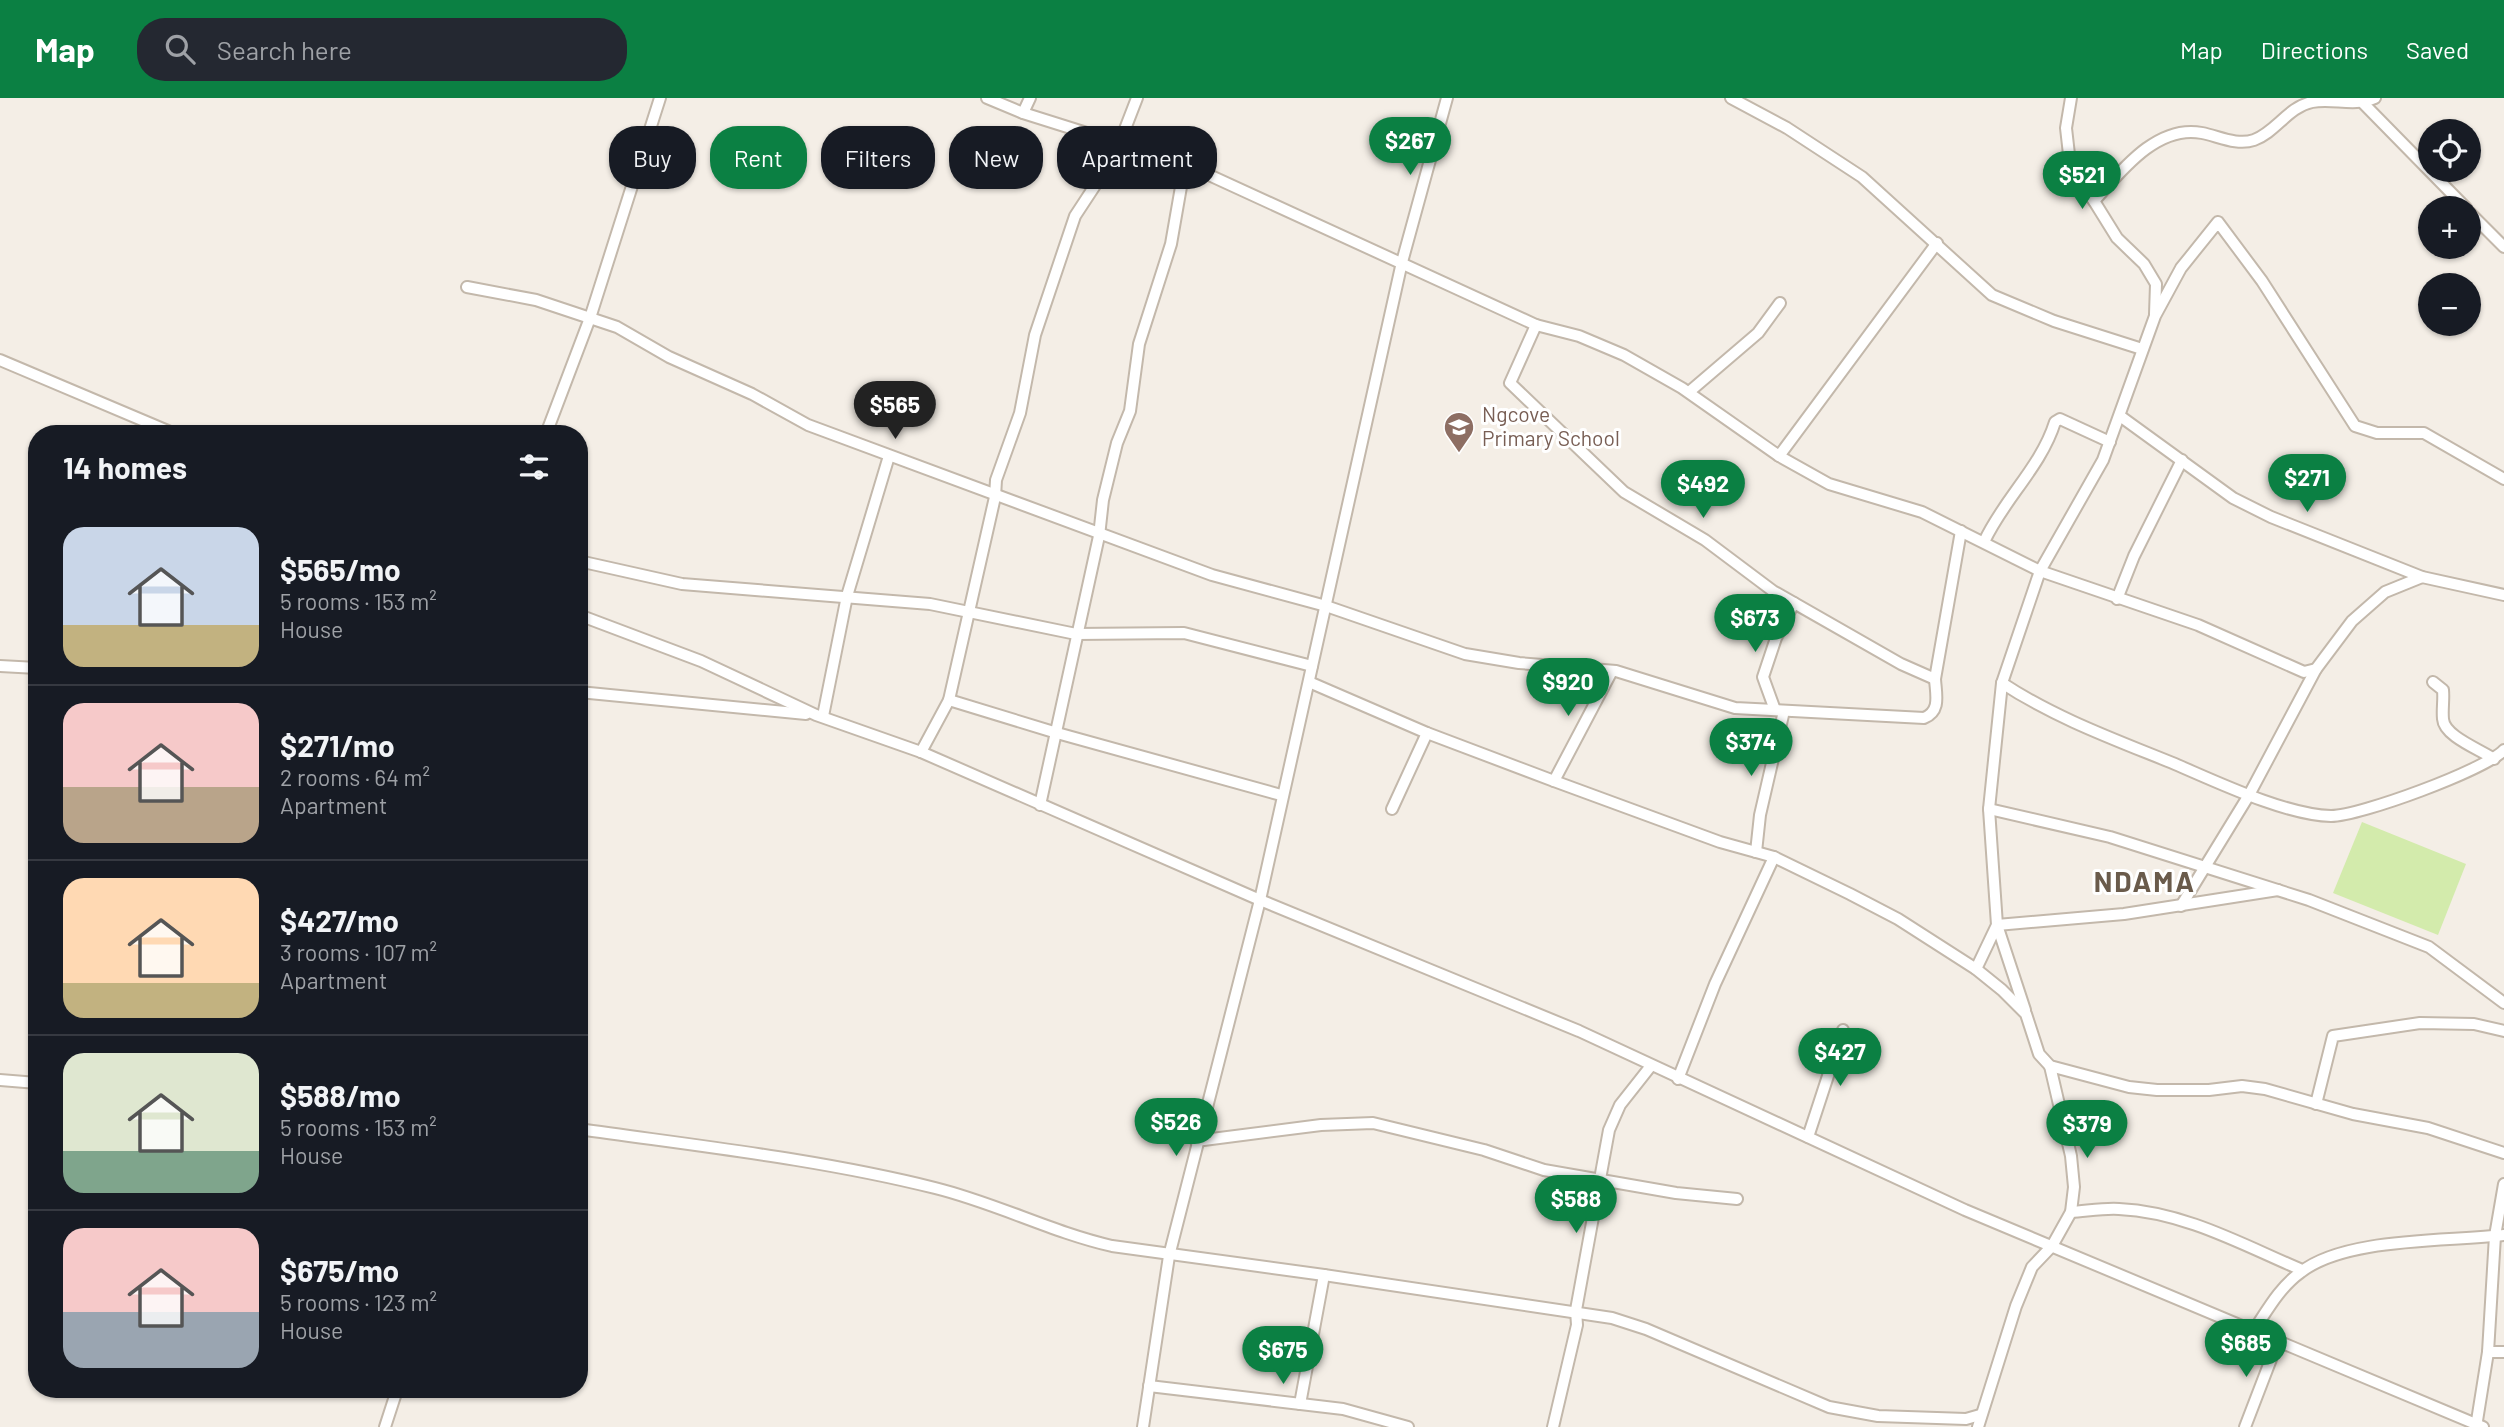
<!DOCTYPE html>
<meta charset="utf-8">
<style>
:root{--surface:#171b24;--page:#242831;--text:#f1f3f6;--muted:#9ea1a6;--line:#363941;--accent:#0b8043}
body{margin:0;font-family:Barlow,sans-serif;background:var(--page);color:var(--text);height:100vh;display:flex;flex-direction:column;font-size:26px;white-space:nowrap}
*{box-sizing:border-box;margin:0}
p{font-size:23px;color:var(--muted)}
.icon{flex:none;width:38px;height:38px;fill:none;stroke:currentColor;stroke-width:2;stroke-linecap:round;stroke-linejoin:round}
.map{position:relative;flex:1;overflow:hidden}
.sheet{position:absolute;left:28px;top:327px;width:560px;height:973px;display:flex;flex-direction:column;background:var(--surface);border-radius:28px;box-shadow:0 2px 5px #0004}
.sheet>*{flex:none}
.hud{position:absolute;left:609px;top:28px;width:665px;height:63px;display:flex;gap:14px}
.tools{position:absolute;left:2418px;top:21px;display:grid;gap:14px}
.tools a{display:grid;place-items:center;width:63px;height:63px;border-radius:50%;background:var(--surface);box-shadow:0 2px 5px #0004;font-size:35px}
.price{position:absolute;translate:-50% -60px;padding:0 16px;border-radius:24px;background:var(--accent);color:#fff;font-size:23px;line-height:46px;filter:drop-shadow(0 2px 4px #0008)}
.price::after{content:'';position:absolute;left:50%;top:42px;width:21px;height:16px;margin-left:-10px;background:inherit;clip-path:polygon(0 0,100% 0,50% 100%)}
.price.selected{background:#222;color:#fff}
ul{padding:0;list-style:none}
li{display:flex;align-items:center;gap:21px;height:175px;padding:0 35px}
li+li{border-top:2px solid var(--line)}
li span{display:grid;place-items:center;flex:none;width:196px;height:140px;border-radius:21px;color:#555}
li>.icon{margin-inline-start:auto}
span .icon{width:84px;height:84px;fill:#fffc;stroke-width:1}
li b{font-size:30px}
h2{display:flex;justify-content:space-between;align-items:center;height:84px;padding:0 35px;font-size:30px}
.pill{padding:0 24px;border-radius:28px;background:var(--surface);box-shadow:0 2px 5px #0004;font-size:24px;line-height:63px}
.pill.selected{background:var(--accent);color:#fff}
header{display:flex;align-items:center;gap:42px;box-sizing:border-box;height:98px;padding:0 35px;background:var(--accent);color:#fff}
header strong{font-size:33px}
nav{display:flex;gap:38px;margin-inline-start:auto;font-size:24px}
.search{width:490px;height:63px;background:var(--page);display:flex;align-items:center;gap:18px;box-sizing:border-box;padding:0 24px;border-radius:28px;color:var(--muted);font-size:26px}
.map>svg:first-child{display:block}
.green{fill:#d3ebac}
.lines{fill:none;stroke-linecap:round;stroke-linejoin:round}
.minor-casing{stroke:#c3b8ab;stroke-width:14}
.minor{stroke:#fff;stroke-width:10}
.labels{text-anchor:middle;stroke-width:6;stroke-linejoin:round;paint-order:stroke}
.education-label{font-size:21px;fill:#785e54;stroke:#fff;text-anchor:start}
.district-label{font-size:28px;font-weight:bold;letter-spacing:2px;fill:#6a5b4b;stroke:#fff}
</style>
<header>
<strong>Map</strong>
<div class="search"><svg class="icon" aria-label="search" viewBox="0 0 24 24"><circle cx="10" cy="10" r="6"/><path d="M15 15l6 6"/></svg>Search here</div>
<nav><a>Map</a><a>Directions</a><a>Saved</a></nav>
</header>
<div class="map">
<svg width="2504" height="1329" viewBox="0 0 2504 1329">
<rect width="100%" height="100%" fill="#f4eee6"/>
<polygon class="green" points="2362,724 2466,766 2438,837 2333,795"/>
<g class="lines">
<g class="minor-casing">
<g id="minor">
<polyline points="987,0 1023,15 1185,66 1536,227 1579,238 1624,257 1682,290 1779,358 1829,386 1922,414 2040,473 2198,527 2304,574 2316,571 2352,523 2385,494 2422,479"/>
<polyline points="1731,0 1787,30 1862,79 1992,197 2054,223 2142,251"/>
<polyline points="2071,0 2066,30 2071,74 2094,103 2117,140 2144,166 2156,186 2155,216"/>
<polyline points="2363,5 2466,110"/>
<polyline points="1023,15 1030,0"/>
<path d="M2094 103C2121 73 2157 26 2202 35 2218 38 2237 48 2254 42 2276 34 2288 9 2312 4 2333 0 2354 9 2375 0"/>
<polyline points="2469,114 2504,149"/>
<path d="M467 189 536 202 617 229 669 259 752 296 808 327 1212 477 1326 508 1465 556 1519 565 1616 573 1735 610 1924 620C1941 613 1936 597 1935 581L1961 433"/>
<polyline points="1536,227 1510,285 1624,394 1705,442 1773,493 1901,566 1935,581"/>
<polyline points="0,262 175,336"/>
<polyline points="1689,294 1758,235 1780,205"/>
<polyline points="2120,318 2233,400 2271,419 2422,479 2504,497"/>
<polyline points="546,336 590,220 660,0"/>
<polyline points="1779,358 1937,145"/>
<path d="M1984 444C2003 402 2041 369 2055 324L2060 321 2110 344"/>
<polyline points="579,463 682,486 930,506 1076,536 1184,535 1312,568"/>
<polyline points="2117,501 2134,458 2182,362"/>
<polyline points="579,517 701,563 816,617 921,654 1260,802 1579,933 1965,1112 2483,1329"/>
<polyline points="0,568 37,570"/>
<polyline points="1309,584 1427,635 1554,683 1720,744 1774,759 1850,796 1898,821 1976,871 2002,892 2026,916 2039,956 2050,968 2129,989 2157,992 2209,992 2242,988 2265,991 2353,1016 2428,1030 2504,1055"/>
<path d="M2433 584 2443 592C2444 602 2442 611 2443 621 2444 638 2479 651 2494 661"/>
<path d="M2002 585C2055 620 2116 642 2175 666 2217 684 2286 717 2331 718 2360 718 2485 672 2504 652"/>
<polyline points="579,594 806,616"/>
<polyline points="949,602 1057,635 1281,697"/>
<polyline points="1775,612 1763,579 1776,540 1794,505"/>
<polyline points="823,618 847,498 889,358"/>
<polyline points="921,654 949,602 995,399 996,382 1020,315 1035,237 1075,118 1115,57 1137,0"/>
<polyline points="1554,683 1612,573"/>
<polyline points="1040,707 1099,438 1103,402 1117,345 1130,313 1139,246 1171,146 1185,66"/>
<polyline points="1392,711 1427,635"/>
<polyline points="1989,711 2110,739 2309,802 2429,849 2504,905"/>
<polyline points="1756,754 1760,717 1784,613"/>
<polyline points="2181,808 2249,697 2316,571"/>
<polyline points="1976,871 1997,827 1989,711 2002,585 2040,473 2103,362 2155,218 2181,170 2218,124 2262,183 2355,328 2377,335 2424,335 2504,381"/>
<polyline points="2025,912 1997,827 2124,816 2278,792"/>
<polyline points="1678,981 1715,886 1774,759"/>
<polyline points="0,982 37,985"/>
<polyline points="2316,1006 2333,938 2420,925 2474,926 2504,933"/>
<path d="M579 1031C698 1048 819 1061 935 1090 996 1105 1051 1134 1112 1148L1324 1177"/>
<polyline points="1808,1039 1843,932"/>
<polyline points="1196,1043 1321,1027 1373,1025 1484,1052 1544,1072 1676,1095 1737,1101"/>
<path d="M2071 1114C2087 1113 2104 1110 2119 1111 2185 1114 2243 1147 2302 1172"/>
<path d="M2254 1232C2268 1211 2280 1189 2301 1174 2346 1139 2447 1144 2504 1137"/>
<polyline points="2488,1254 2504,1254"/>
<polyline points="1149,1288 1343,1311 1408,1329"/>
<polyline points="1300,1306 1324,1177 1612,1220 1646,1231 1829,1309 1878,1318 1966,1321 1980,1317"/>
<polyline points="385,1329 397,1292"/>
<polyline points="1143,1329 1169,1158 1260,802 1402,164 1447,0"/>
<polyline points="1553,1329 1577,1227 1576,1212 1609,1032 1620,1007 1650,969"/>
<polyline points="1978,1329 2016,1208 2032,1169 2052,1148 2071,1114 2074,1089 2071,1058 2050,968"/>
<polyline points="2245,1329 2278,1243"/>
<polyline points="2476,1329 2488,1254 2495,1138 2504,1086"/>
</g>
</g>
<use href="#minor" class="minor"/>
</g>
<defs>
<g id="school-pin" transform="scale(1.575)"><path d="M0 17L-7.5 6A9.5 9.5 0 1 1 7.5 6Z" fill="#8d6e63" stroke="#fff"/><path d="M0-5L7-2L0 1L-7-2ZM-4 1L0 2.5L4 1V4Q0 6-4 4Z" fill="#fff"/></g>
</defs>
<g fill-rule="evenodd">
<use href="#school-pin" x="1459" y="329"/>
</g>
<g class="labels">
<g class="education-label">
<text x="1482" y="324">Ngcove<tspan x="1482" dy="24">Primary School</tspan></text>
</g>
<g class="district-label">
<text x="2145" y="794">NDAMA</text>
</g>
</g>
</svg>
<div class="tools">
<a><svg class="icon" aria-label="locate" viewBox="0 0 24 24"><circle cx="12" cy="12" r="6"/><path d="M12 2v4M12 18v4M2 12h4M18 12h4"/></svg></a>
<a>+</a>
<a>−</a>
</div>
<b class="price" style="left:1410px;top:79px">$267</b>
<b class="price" style="left:2082px;top:113px">$521</b>
<b class="price selected" style="left:895px;top:343px">$565</b>
<b class="price" style="left:2307px;top:416px">$271</b>
<b class="price" style="left:1703px;top:422px">$492</b>
<b class="price" style="left:1755px;top:556px">$673</b>
<b class="price" style="left:1568px;top:620px">$920</b>
<b class="price" style="left:1751px;top:680px">$374</b>
<b class="price" style="left:1840px;top:990px">$427</b>
<b class="price" style="left:1176px;top:1060px">$526</b>
<b class="price" style="left:2087px;top:1062px">$379</b>
<b class="price" style="left:1576px;top:1137px">$588</b>
<b class="price" style="left:2246px;top:1281px">$685</b>
<b class="price" style="left:1283px;top:1288px">$675</b>
<div class="hud">
<a class="pill">Buy</a>
<a class="pill selected">Rent</a>
<a class="pill">Filters</a>
<a class="pill">New</a>
<a class="pill">Apartment</a>
</div>
<section class="sheet">
<h2>14 homes<svg class="icon" aria-label="filters" viewBox="0 0 24 24"><path d="M4 7h16M4 17h16"/><circle cx="9" cy="7" r="2"/><circle cx="15" cy="17" r="2"/></svg></h2>
<ul>
<li><span style="background:linear-gradient(#c9d6e8 70%,#c2b280 0)"><svg class="icon" aria-label="home" viewBox="0 0 24 24"><path d="M3 11l9-7 9 7M6 9v11h12V9"/></svg></span><div><b>$565/mo</b><p>5 rooms · 153 m²</p><p>House</p></div></li>
<li><span style="background:linear-gradient(#f6c9c9 60%,#b9a48a 0)"><svg class="icon" aria-label="home" viewBox="0 0 24 24"><path d="M3 11l9-7 9 7M6 9v11h12V9"/></svg></span><div><b>$271/mo</b><p>2 rooms · 64 m²</p><p>Apartment</p></div></li>
<li><span style="background:linear-gradient(#ffd9b3 75%,#c2b280 0)"><svg class="icon" aria-label="home" viewBox="0 0 24 24"><path d="M3 11l9-7 9 7M6 9v11h12V9"/></svg></span><div><b>$427/mo</b><p>3 rooms · 107 m²</p><p>Apartment</p></div></li>
<li><span style="background:linear-gradient(#dfe7d0 70%,#7fa58c 0)"><svg class="icon" aria-label="home" viewBox="0 0 24 24"><path d="M3 11l9-7 9 7M6 9v11h12V9"/></svg></span><div><b>$588/mo</b><p>5 rooms · 153 m²</p><p>House</p></div></li>
<li><span style="background:linear-gradient(#f6c9c9 60%,#9aa5b1 0)"><svg class="icon" aria-label="home" viewBox="0 0 24 24"><path d="M3 11l9-7 9 7M6 9v11h12V9"/></svg></span><div><b>$675/mo</b><p>5 rooms · 123 m²</p><p>House</p></div></li>
</ul>
</section>
</div>
